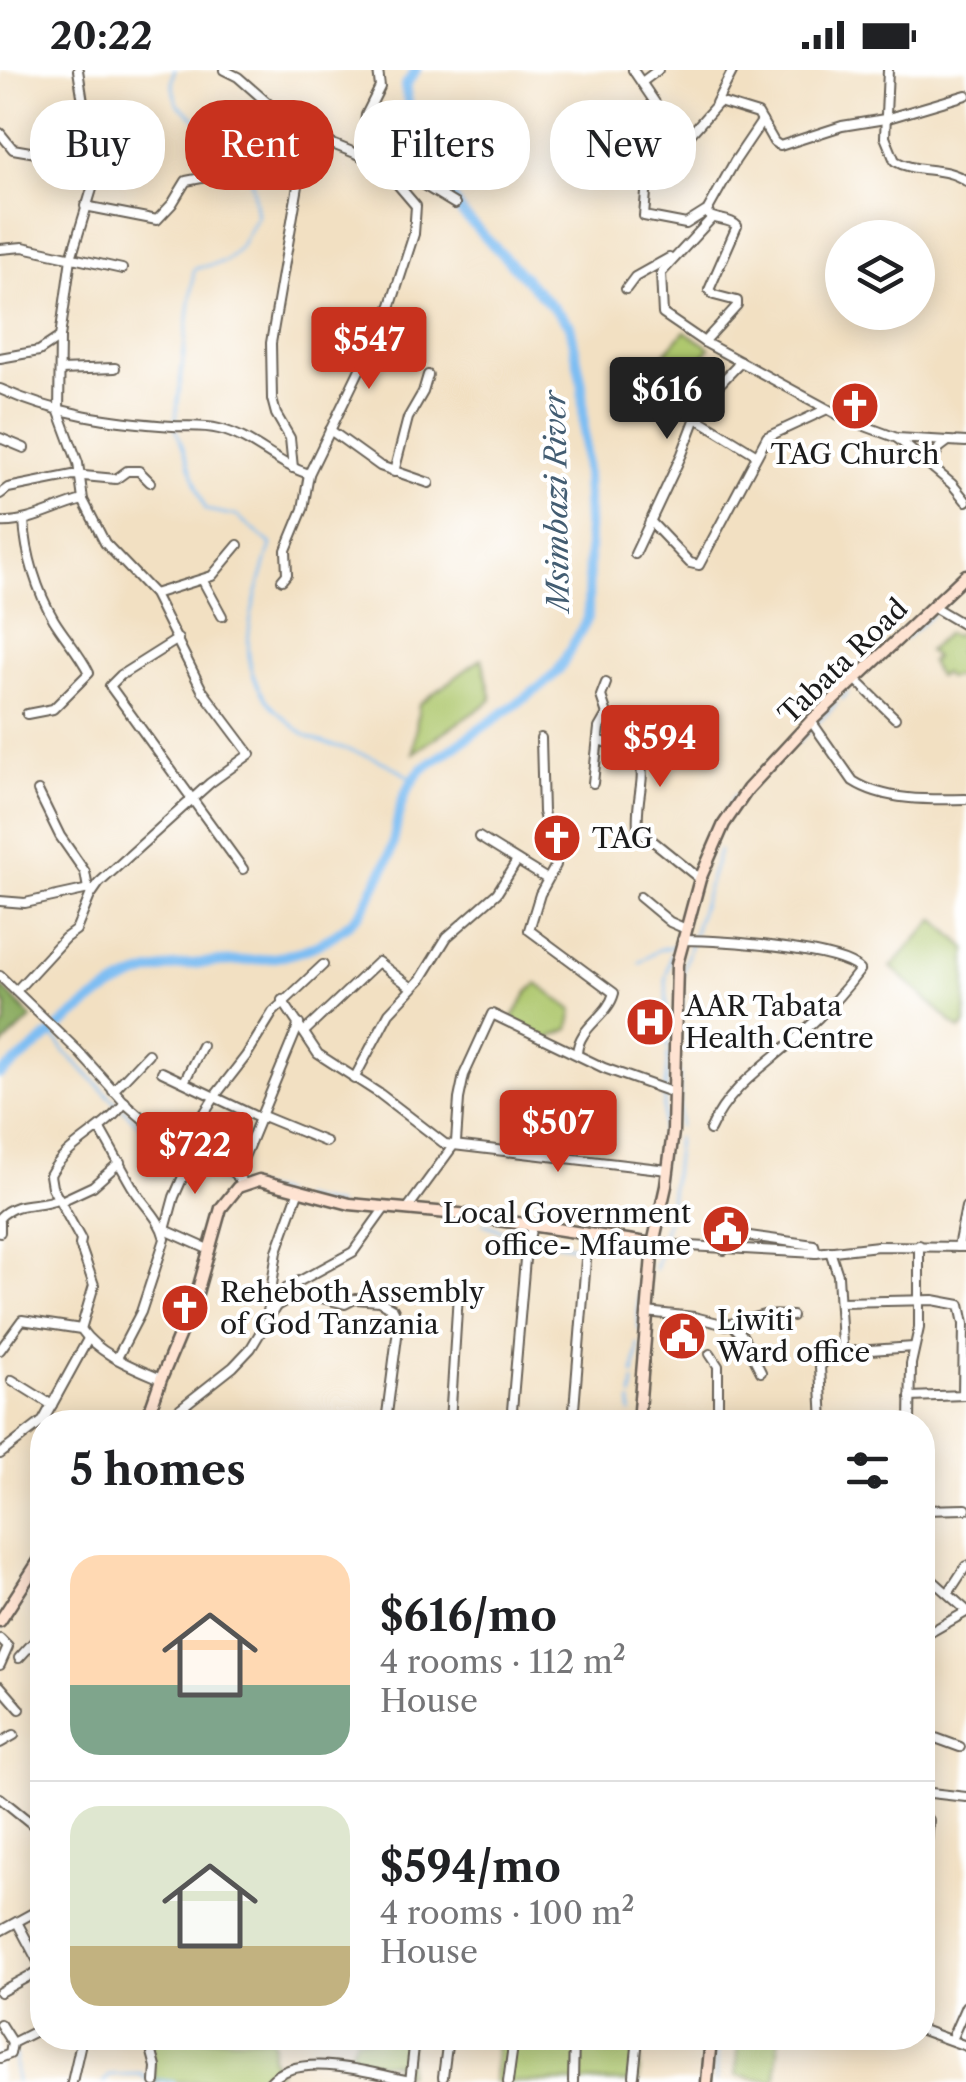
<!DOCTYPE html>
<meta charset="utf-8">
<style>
:root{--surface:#fff;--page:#f2f2f2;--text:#202124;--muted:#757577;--line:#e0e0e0;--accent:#c8321e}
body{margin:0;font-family:"Libre Caslon Text",serif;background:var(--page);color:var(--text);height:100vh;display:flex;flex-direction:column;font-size:38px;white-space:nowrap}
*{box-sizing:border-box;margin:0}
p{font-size:32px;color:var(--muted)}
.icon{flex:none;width:55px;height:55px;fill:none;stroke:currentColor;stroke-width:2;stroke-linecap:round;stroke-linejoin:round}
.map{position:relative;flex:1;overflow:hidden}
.panel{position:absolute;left:30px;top:1340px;width:905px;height:640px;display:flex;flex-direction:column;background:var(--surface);border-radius:40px;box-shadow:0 5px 25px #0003}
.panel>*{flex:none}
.banner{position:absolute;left:30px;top:30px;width:908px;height:90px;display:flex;gap:20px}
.buttons{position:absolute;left:825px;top:150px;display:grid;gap:20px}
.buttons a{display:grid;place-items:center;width:110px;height:110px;border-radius:50%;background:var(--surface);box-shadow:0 5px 25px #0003;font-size:50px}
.price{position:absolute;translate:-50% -85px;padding:0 22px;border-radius:10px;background:var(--accent);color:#fff;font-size:32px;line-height:65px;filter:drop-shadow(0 2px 5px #0008)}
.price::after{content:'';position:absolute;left:50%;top:60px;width:30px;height:22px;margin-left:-15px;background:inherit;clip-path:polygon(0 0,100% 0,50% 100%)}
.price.active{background:#222;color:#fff}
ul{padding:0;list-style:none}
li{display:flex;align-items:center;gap:30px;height:250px;padding:0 40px}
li+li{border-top:2px solid var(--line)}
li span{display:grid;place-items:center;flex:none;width:280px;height:200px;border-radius:30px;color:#555}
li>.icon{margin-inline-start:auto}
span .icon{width:120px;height:120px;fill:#fffc;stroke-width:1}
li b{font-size:42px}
h2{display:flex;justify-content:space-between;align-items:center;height:120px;padding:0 40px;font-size:42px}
.tag{padding:0 35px;border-radius:40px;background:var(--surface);box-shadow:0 5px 25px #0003;font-size:35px;line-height:90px}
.tag.active{background:var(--accent);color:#fff}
.status{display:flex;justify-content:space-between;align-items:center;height:70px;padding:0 50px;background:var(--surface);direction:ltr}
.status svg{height:28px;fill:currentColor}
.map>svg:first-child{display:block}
.green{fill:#afc86e;stroke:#667245;stroke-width:2.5}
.forest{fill:#8bac61;stroke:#54643e;stroke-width:2.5}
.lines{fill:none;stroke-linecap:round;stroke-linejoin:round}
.stream{stroke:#7ebef3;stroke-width:2.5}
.river{stroke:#7ebef3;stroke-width:10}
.street-casing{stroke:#676156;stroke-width:12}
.secondary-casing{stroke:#676156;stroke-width:15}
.street{stroke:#fff;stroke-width:8}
.secondary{stroke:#fee3d2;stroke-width:10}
.labels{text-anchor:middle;stroke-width:8;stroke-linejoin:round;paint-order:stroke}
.poi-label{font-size:28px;fill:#1c1c1c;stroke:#fff;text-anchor:start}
.street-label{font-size:28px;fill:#1c1c1c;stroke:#fff}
.water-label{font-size:30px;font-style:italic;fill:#435d72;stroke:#fff}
</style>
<div class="status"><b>20:22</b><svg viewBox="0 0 49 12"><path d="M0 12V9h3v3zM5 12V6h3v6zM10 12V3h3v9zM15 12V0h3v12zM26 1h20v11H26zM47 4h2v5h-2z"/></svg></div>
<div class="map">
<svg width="966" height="2012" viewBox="0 0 966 2012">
<rect width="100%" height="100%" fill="#fff"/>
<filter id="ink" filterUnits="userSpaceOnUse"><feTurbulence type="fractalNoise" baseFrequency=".01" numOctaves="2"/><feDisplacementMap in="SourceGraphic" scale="20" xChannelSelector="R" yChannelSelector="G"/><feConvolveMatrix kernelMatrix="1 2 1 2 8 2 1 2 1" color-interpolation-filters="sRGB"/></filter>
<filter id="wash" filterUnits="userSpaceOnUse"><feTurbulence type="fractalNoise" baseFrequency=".0048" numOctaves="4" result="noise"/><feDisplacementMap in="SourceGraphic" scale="40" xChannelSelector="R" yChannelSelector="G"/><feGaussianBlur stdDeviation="2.25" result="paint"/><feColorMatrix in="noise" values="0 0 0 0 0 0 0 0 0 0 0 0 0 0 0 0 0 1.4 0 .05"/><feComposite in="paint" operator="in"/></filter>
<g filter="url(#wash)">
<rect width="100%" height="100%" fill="#f2e0c2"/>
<g class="green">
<polygon points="685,261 710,278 688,303 665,283"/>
<polygon points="961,562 964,566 958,583 965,585 961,606 947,608 943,603 938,607 930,592 935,588 928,581 947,563 954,566"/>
<polygon points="482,588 492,630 413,683 419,634"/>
<polygon points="935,849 966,878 966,954 960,960 891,897"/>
<polygon points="537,914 573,940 569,959 551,967 552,972 512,949 528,922"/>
<polygon points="159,1968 270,1968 273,1972 271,1987 279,2001 271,2012 155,2012 151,1975"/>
<polygon points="356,1968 410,1968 407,2004 395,2003 394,1992 351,1994 351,1979"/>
<polygon points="497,1968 640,1968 639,2012 494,2012"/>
<polygon points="739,1968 779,1968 776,2011 736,2006"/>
</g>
<polygon class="forest" points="2,916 32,948 0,978 0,960 5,955 7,937 1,929"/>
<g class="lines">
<g class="stream">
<path d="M174 0 172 13 177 34 249 90 257 146 240 177 226 191 194 199 175 356 206 440 237 446 271 474C254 536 225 597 282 646 292 654 301 665 313 669 347 681 385 686 412 710"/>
<polyline points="942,535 966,512"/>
<polyline points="905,569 932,544"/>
<polyline points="830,625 845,612"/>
<polyline points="842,629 848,622"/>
<polyline points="810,645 826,628"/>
<polyline points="817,653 837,633"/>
<polyline points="797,673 810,660"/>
<polyline points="718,754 735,726"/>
<polyline points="706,781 716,759"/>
<polyline points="700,794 704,785"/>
<polyline points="681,853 695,808"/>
<polyline points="693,866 719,781"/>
<polyline points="639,893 658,880 678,875"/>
<polyline points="667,903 671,884"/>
<polyline points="666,906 667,954"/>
<polyline points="681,948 682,905 691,873"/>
<polyline points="667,959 668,979"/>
<polyline points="51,962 65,982 117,1034"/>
<polyline points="123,1039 146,1062 175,1082"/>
<polyline points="679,1056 679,1003"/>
<polyline points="194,1094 223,1111"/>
<polyline points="659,1095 668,984"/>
<polyline points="249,1117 282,1124"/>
<polyline points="654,1126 658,1103"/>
<polyline points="300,1128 337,1136"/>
<polyline points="498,1145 510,1147"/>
<polyline points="482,1153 514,1165"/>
<polyline points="518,1167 580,1177"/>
<polyline points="641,1167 648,1158 653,1132"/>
<polyline points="662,1170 669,1142 677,1068"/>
<polyline points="655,1199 660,1181"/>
<polyline points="638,1235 643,1178"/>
<polyline points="638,1236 639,1260"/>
<polyline points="634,1304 638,1274"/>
<polyline points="632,1327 634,1311"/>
<polyline points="647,1332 648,1296"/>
<polyline points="631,1343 631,1332"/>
<polyline points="646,1345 646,1352"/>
<polyline points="139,1352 141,1350"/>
<polyline points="629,1352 630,1351"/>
<polyline points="0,1559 39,1499"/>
<polyline points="15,1985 16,2012"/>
<polyline points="104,2012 110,2005 141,2004 145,2008 174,2012"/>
<polyline points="215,2012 220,2012"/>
<polyline points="716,2012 718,1968"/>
</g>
<path class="river" d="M0 1004C48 973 82 928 136 907 217 875 288 915 358 845 365 838 369 828 373 819 379 808 386 796 390 785 400 750 395 730 421 700L539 618 558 601 588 548 589 476 582 314 570 255 460 141 413 58 405 16 416 0"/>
</g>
</g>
<g filter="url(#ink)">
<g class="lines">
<g class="street-casing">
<g id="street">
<polyline points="224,0 238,7 287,50 320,69 402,102 455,134"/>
<polyline points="633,0 681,71 688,67 719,32 758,44 774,72 780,76 842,56 885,49 966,25"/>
<path d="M888 0 885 67 895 91C917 104 944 95 966 111"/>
<polyline points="642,12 658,0"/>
<polyline points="716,33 732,2"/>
<polyline points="0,63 13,79 93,93"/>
<polyline points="361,86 366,45 380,17 378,0"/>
<path d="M647 111 644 146 686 154 705 142C714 152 728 147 737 156L709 220 714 225 737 231V236L704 272"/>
<polyline points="85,136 157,150 172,134 186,111 212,106"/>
<polyline points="706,143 735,91 762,51"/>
<polyline points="711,149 661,203 663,244 704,272 846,349 897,368 966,372"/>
<polyline points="0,179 23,177 122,199"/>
<polyline points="626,219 635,207 669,188"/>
<polyline points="0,288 39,281 60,267 71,188 95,109 78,0"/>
<polyline points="60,300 115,298"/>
<path d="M0 319C55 344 112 352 173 356 189 357 203 355 219 359 253 367 276 394 309 404"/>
<polyline points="695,347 757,385"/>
<polyline points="330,360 380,396 429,413"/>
<polyline points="0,368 24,378"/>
<polyline points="897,368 952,414 966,431"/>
<polyline points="931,394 939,378 947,372"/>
<polyline points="293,398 290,368 276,344 272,329 271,273 299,110 320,69"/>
<polyline points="394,402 408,348 423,322 428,305"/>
<polyline points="0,424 8,418 73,405 116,409 127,401 139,401 150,412"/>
<path d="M24 451C26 485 37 521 54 550 65 568 80 584 89 603L53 639 27 644"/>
<polyline points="650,451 690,493 699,495 767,367 825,340"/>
<path d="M0 452C29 454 55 437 83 430"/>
<polyline points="635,484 682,384 702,332 741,292"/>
<polyline points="282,510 287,504 286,480 303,439 309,404 391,235 414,164 416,136 381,95"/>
<polyline points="203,511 222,546"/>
<polyline points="154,524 212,506 238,475"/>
<polyline points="932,536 966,556"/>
<polyline points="178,569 121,605 110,616 243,799"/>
<polyline points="855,609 895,648"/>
<path d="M811 651 853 711C884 731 930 730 966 729"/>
<path d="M541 668 543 742 556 795 540 824 529 860 614 923C608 947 579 956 577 983"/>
<path d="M598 670C665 690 634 707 638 759L700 809"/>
<polyline points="593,713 599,658 607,644 601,626 606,613"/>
<polyline points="38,721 60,766 85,802 88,819"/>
<polyline points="479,767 547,809"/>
<polyline points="640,827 670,852 686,859"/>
<polyline points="0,831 25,833 89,819"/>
<path d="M682 870C716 870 840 878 860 900 843 923 822 945 801 964 766 995 729 1017 710 1060"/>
<polyline points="0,906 77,980 127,1035 180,1081 227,1097 244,1113"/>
<polyline points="16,921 65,868 76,860 90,826 99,813 210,713 250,684 202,620 154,524 105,473 83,430 78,393 59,342 60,267"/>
<polyline points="282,930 318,984 380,1024 445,1074 668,1100"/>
<polyline points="304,962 378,892 412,918"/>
<polyline points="162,1002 261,1049"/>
<polyline points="354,1009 389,943 421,909 447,867 497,823 517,791"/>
<polyline points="184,1012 202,976"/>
<polyline points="113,1021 148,984"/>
<polyline points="263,1046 326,1072"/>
<path d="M100 1059C111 1078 121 1097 132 1116 143 1135 160 1147 165 1169L141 1242 117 1288"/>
<polyline points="180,1081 218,1022 246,986 273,942 323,895"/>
<polyline points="237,1104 299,954"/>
<polyline points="61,1131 93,1116 120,1092"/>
<polyline points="407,1139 456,1072 459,1029 464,1005 492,944 604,998 674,1023"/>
<path d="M0 1147C18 1129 39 1138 59 1128"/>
<polyline points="0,1152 0,1162"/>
<polyline points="163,1159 210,1180"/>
<polyline points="165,1160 174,1127 192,1086"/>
<polyline points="653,1174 816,1183 878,1176 966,1177"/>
<polyline points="958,1177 966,1137"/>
<polyline points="724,1180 723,1168 735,1164 814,1175 816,1183"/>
<polyline points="840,1232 933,1230 960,1235 964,1254 963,1325"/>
<polyline points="276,1236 291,1228 314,1226 345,1234 355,1229 379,1231 393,1239 399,1251 386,1352"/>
<polyline points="268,1242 277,1181 299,1120"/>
<polyline points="646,1242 694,1247 726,1255 764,1245 792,1246"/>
<polyline points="732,1254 742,1265 761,1302"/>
<path d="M81 1259 94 1215 80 1175 81 1170 52 1117 50 1105C66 1074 105 1061 125 1032"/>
<path d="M0 1280 22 1250 81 1259C98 1284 133 1297 161 1309"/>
<polyline points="841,1282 914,1277"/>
<polyline points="710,1284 718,1296 718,1352"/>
<polyline points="12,1310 52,1335"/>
<polyline points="910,1327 965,1325"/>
<polyline points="181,1338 189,1352"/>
<polyline points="451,1350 482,1352"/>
<polyline points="150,1352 172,1345 233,1297 251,1278 287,1218 353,1182 384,1139"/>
<polyline points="450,1352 458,1224"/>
<polyline points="511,1352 525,1189 532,1155"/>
<polyline points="573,1352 588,1165"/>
<polyline points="823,1352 820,1297 828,1287 841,1282 842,1274 838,1205 830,1181"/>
<polyline points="910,1352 911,1294 919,1258 919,1175"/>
<polyline points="0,1384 43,1351 88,1269"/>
<polyline points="922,1440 966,1439"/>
<polyline points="922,1501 966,1540"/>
<polyline points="949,1522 966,1496"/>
<polyline points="922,1567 966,1542"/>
<polyline points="0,1569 8,1577 0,1595"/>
<polyline points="19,1588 42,1563"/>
<polyline points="0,1616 20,1639"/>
<polyline points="922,1663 960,1677"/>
<polyline points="0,1673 14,1665"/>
<polyline points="922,1722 966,1727"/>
<polyline points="0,1728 42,1762"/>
<polyline points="922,1827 929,1750"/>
<polyline points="0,1861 42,1838"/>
<polyline points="0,1922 42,1899 17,1852"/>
<polyline points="0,1954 12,1973"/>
<polyline points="922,1960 966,1976"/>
<polyline points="148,1968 156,1997 155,2012"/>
<polyline points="951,1970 966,1936"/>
<polyline points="0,1988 10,1984 12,1973 42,1958"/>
<polyline points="634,2006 638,1968"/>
<polyline points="443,2007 448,1968"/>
<polyline points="72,2012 82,1968"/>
<path d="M270 2012C298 1980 373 2003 410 2011"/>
<polyline points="410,2012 415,1968"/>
<polyline points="508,2012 514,1968"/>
<polyline points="573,2012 574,1968"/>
</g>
</g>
<g class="secondary-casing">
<g id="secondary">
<polyline points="146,1352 161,1309 197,1223 221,1138 238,1117 259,1110 350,1134 459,1144 653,1174"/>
<polyline points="638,1352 653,1174 666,1116 673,1062 677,894 700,809 724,754 748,719 811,651 966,505"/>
<polyline points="0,1551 42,1486"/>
<polyline points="707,2012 711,1968"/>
</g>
</g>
<use href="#street" class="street"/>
<use href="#secondary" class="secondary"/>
</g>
</g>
<defs>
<g id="church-disc" transform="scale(2.5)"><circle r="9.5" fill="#c8321e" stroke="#fff"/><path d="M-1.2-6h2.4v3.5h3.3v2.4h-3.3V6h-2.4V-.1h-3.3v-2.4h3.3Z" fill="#fff"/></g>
<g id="hospital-disc" transform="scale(2.5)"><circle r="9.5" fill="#c8321e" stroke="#fff"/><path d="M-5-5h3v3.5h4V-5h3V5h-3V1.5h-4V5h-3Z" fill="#fff"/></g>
<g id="civic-disc" transform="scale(2.5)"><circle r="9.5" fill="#c8321e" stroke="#fff"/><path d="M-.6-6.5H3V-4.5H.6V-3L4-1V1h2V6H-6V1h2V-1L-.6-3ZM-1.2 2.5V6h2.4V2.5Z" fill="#fff"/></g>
</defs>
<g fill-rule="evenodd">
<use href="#church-disc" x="855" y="336"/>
<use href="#church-disc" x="557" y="768"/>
<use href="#hospital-disc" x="650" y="952"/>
<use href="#civic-disc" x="726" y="1159"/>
<use href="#church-disc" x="185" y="1238"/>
<use href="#civic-disc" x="682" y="1266"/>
</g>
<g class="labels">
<g class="poi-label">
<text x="855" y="394" text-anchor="middle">TAG Church</text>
<text x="592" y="778">TAG</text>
<text x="685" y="946">AAR Tabata<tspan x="685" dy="32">Health Centre</tspan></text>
<text x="691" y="1153" text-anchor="end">Local Government<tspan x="691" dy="32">office- Mfaume</tspan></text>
<text x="220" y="1232">Reheboth Assembly<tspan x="220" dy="32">of God Tanzania</tspan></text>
<text x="717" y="1260">Liwiti<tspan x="717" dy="32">Ward office</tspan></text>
</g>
<g class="street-label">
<text transform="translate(843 591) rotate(-44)" y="10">Tabata Road</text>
</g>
<g class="water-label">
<text transform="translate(557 431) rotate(-91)" y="10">Msimbazi River</text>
</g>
</g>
</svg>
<div class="buttons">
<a><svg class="icon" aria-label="layers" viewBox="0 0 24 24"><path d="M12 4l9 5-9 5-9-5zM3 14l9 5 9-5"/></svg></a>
</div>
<b class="price" style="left:369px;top:322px">$547</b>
<b class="price active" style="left:667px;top:372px">$616</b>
<b class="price" style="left:660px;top:720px">$594</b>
<b class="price" style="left:558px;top:1105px">$507</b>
<b class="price" style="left:195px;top:1127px">$722</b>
<div class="banner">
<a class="tag">Buy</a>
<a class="tag active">Rent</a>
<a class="tag">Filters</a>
<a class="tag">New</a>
</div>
<section class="panel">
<h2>5 homes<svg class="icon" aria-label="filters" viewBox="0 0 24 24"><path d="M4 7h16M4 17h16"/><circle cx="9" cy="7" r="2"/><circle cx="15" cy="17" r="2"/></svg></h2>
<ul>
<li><span style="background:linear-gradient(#ffd9b3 65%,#7fa58c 0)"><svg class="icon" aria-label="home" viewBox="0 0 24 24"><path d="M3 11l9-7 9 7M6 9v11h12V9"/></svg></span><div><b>$616/mo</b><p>4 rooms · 112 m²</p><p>House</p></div></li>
<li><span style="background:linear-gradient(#dfe7d0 70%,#c2b280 0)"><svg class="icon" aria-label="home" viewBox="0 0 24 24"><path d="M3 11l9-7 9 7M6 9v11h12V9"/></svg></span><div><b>$594/mo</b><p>4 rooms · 100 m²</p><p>House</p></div></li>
</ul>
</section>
</div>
